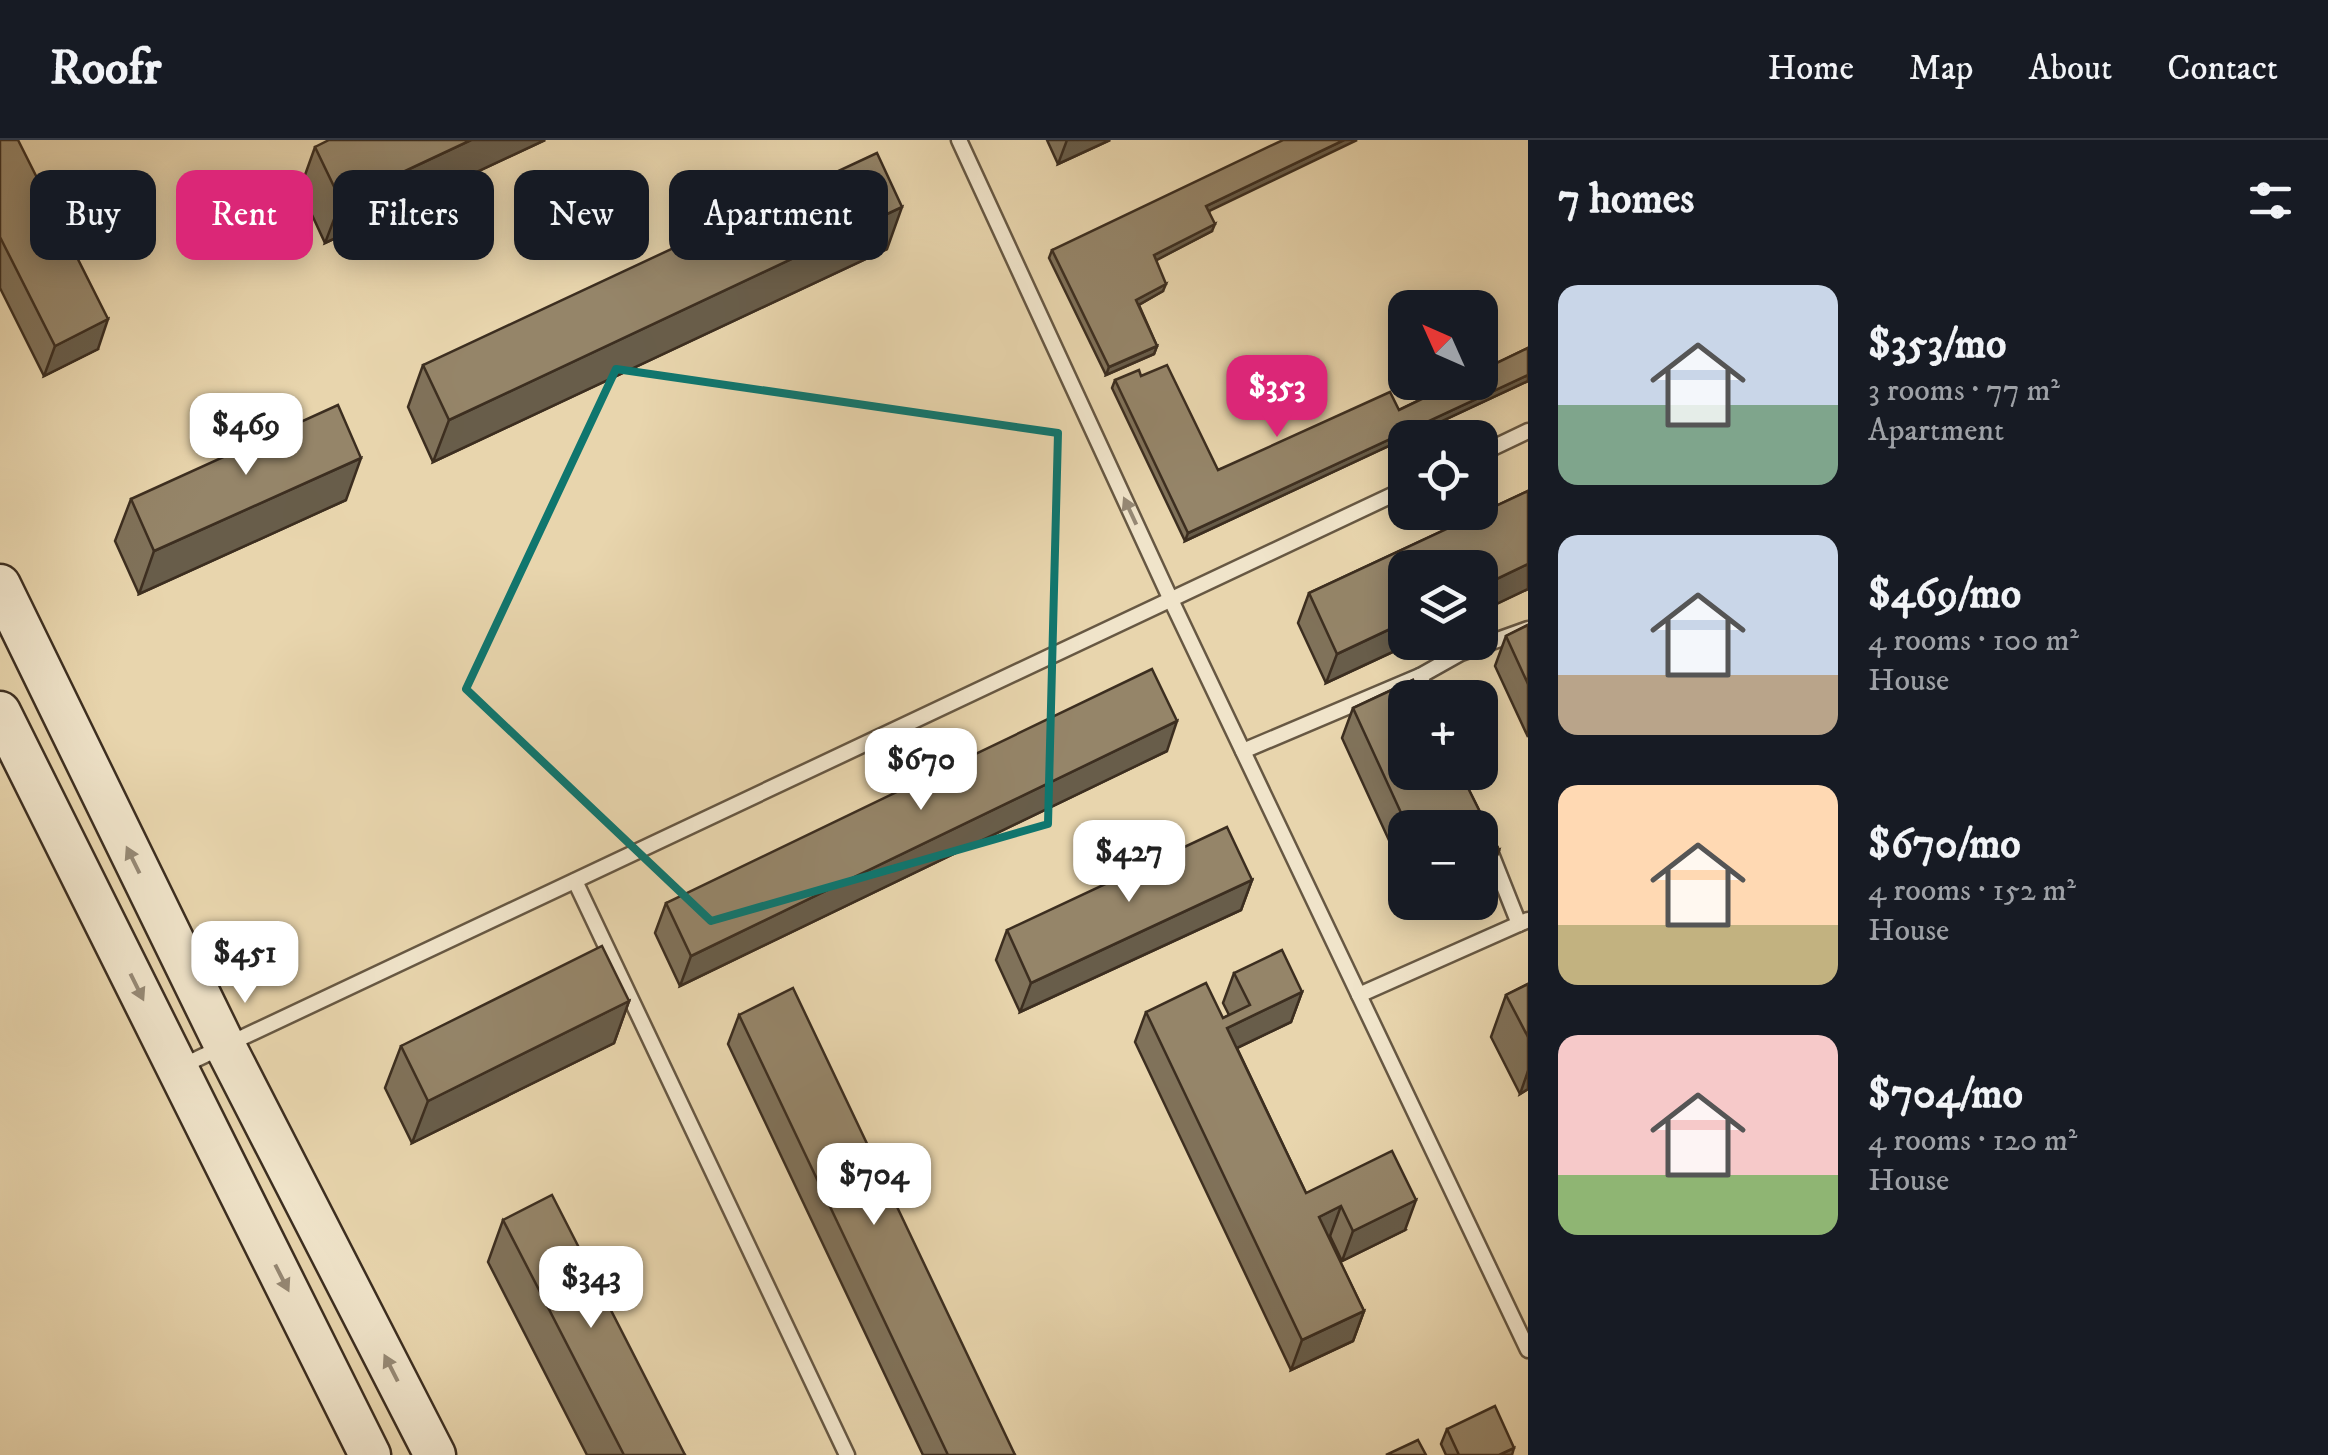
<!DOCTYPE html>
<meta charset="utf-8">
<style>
:root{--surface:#171b24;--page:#242831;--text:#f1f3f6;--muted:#9ea1a6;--line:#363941;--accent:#db2777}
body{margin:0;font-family:"IM FELL DW Pica",serif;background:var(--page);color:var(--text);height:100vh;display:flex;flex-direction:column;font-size:38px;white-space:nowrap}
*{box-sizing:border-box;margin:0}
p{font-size:32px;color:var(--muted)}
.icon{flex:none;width:55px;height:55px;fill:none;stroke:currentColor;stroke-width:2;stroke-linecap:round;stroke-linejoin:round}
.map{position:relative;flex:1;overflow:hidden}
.sheet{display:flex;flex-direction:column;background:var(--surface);width:800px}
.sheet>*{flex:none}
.guide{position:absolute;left:30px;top:30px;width:950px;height:90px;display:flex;gap:20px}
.needle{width:65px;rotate:315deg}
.tools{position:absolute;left:1388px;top:150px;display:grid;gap:20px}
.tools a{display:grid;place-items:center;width:110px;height:110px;border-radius:20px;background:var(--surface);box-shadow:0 5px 25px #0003;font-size:50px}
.price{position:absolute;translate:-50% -85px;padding:0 22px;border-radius:20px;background:#fff;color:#222;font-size:32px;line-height:65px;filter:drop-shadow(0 2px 5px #0008)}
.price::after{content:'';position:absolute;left:50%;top:60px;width:30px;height:22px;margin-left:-15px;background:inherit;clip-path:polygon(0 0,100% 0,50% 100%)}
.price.selected{background:var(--accent);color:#fff}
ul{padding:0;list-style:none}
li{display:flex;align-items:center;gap:30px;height:250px;padding:0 30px}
li span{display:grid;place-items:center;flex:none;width:280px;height:200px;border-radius:20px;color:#555}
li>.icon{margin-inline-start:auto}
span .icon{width:120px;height:120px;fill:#fffc;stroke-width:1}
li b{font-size:42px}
h2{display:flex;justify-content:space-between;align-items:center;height:120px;padding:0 30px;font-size:42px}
.chip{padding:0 35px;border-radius:20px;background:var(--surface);box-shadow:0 5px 25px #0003;font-size:35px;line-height:90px}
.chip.selected{background:var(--accent);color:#fff}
header{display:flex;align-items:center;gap:60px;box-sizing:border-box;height:140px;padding:0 50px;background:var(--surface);border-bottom:2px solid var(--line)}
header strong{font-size:48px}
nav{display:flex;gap:55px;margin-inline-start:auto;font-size:35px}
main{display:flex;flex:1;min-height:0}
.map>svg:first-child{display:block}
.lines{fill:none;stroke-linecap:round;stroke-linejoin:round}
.lane-casing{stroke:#675843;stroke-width:19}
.secondary-casing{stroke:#3c2e20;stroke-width:45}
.lane{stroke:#f0e4ca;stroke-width:14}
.secondary{stroke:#f0e4ca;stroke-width:40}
.wall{fill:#80725a;stroke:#3c2e20;stroke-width:2.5}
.shaded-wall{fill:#685d4a;stroke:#3c2e20;stroke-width:2.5}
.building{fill:#958569;stroke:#3c2e20;stroke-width:2.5}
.oneway{fill:#968975}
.marked{fill:none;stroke:#0f766e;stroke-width:8;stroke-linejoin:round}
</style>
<header>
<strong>Roofr</strong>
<nav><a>Home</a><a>Map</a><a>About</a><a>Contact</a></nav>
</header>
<main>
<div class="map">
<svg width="1528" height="1315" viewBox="0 0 1528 1315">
<rect width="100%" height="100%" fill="#e8d5ad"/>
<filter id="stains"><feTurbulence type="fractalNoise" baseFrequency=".002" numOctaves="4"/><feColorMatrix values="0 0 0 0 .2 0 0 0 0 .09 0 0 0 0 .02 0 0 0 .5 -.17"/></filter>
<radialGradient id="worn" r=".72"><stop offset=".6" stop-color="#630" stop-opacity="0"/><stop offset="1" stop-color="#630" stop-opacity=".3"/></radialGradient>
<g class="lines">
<g class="lane-casing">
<g id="lane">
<polyline points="959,0 1171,460 1528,1210"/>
<polyline points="1480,314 1528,291"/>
<polyline points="1429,558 1420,536 1461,513 1528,489"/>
<polyline points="1243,611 1420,536"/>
<polyline points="1488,706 1519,784"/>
<polyline points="575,741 847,1315"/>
<polyline points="1359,855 1528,780"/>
<polyline points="182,926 1405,349"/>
</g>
</g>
<g class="secondary-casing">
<g id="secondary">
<polyline points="0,445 225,906 435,1315"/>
<polyline points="0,572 370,1315"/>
</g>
</g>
<use href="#lane" class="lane"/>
<use href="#secondary" class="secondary"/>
</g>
<g class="wall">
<polygon points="0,0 98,209 44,236 0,148"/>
<polygon points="545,0 325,103 300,49 315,7"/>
<polygon points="1047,0 1110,0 1058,24"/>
<polygon points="1209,71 1212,91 1156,120 1163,151 1139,165 1157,206 1154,214 1106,235 1049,118 1052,110"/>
<polygon points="887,109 433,322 408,267 423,225"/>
<polygon points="1528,208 1528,241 1185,401 1112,248 1115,240 1141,236 1218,330 1399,270"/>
<polygon points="1528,351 1528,449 1326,543 1298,483 1309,453"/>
<polygon points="131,359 346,360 139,454 115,401"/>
<polygon points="1528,485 1528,597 1495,526 1506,496"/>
<polygon points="1413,540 1422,558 1405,558 1405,632 1460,632 1499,710 1488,740 1480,745 1480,688 1405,688 1405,735 1342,598 1353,568"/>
<polygon points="1167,611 680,846 655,793 666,763"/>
<polygon points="1252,740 1241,770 1020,872 996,820 1007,790"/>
<polygon points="1418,762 1448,762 1424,776"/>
<polygon points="1234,833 1302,852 1291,882 1237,908 1306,1053 1405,1090 1342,1121 1330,1096 1328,1097 1364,1171 1353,1201 1291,1230 1135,902 1146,872 1223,878 1229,875 1223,863"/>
<polygon points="1528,844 1528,949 1520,954 1491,897 1506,855"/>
<polygon points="629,861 614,903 412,1003 385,948 401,906"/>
<polygon points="739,875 1015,1315 923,1315 728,904"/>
<polygon points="503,1080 685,1315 587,1315 488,1122"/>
<polygon points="1447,1289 1512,1315 1446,1315 1441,1304"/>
</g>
<g class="shaded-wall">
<polygon points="471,0 545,0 325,103 341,61"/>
<polygon points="1067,0 1110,0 1058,24"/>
<polygon points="1344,0 1357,0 1203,74 1206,66"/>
<polygon points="902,67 887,109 433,322 449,280"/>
<polygon points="1215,84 1212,91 1151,123 1154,115"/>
<polygon points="1166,144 1163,151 1133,168 1136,160"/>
<polygon points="108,179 98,209 44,236 55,206"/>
<polygon points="1157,206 1154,214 1106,235 1109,227"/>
<polygon points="1528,235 1528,241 1185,401 1188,393"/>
<polygon points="361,318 346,360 139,454 154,411"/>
<polygon points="1528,424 1528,449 1480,472 1480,447"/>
<polygon points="1405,482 1405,502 1414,502 1326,543 1337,514"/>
<polygon points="1177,581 1167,611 680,846 691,816"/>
<polygon points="1499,710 1488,740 1480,745 1480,721"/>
<polygon points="1252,740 1241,770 1020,872 1031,843"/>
<polygon points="1429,762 1448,762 1424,776"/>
<polygon points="1302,852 1291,882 1216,918 1227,888"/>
<polygon points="629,861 614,903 412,1003 428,961"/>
<polygon points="1528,931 1528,949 1520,954"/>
<polygon points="1416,1060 1405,1090 1342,1121 1353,1091"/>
<polygon points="1341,1066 1330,1096 1308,1107 1319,1077"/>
<polygon points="1364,1171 1353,1201 1291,1230 1302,1200"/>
<polygon points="1514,1308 1512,1315 1499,1315"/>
</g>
<g class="building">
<polygon points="0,0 18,0 108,179 55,206 0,97"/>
<polygon points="329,0 471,0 341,61 315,7"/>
<polygon points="1283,0 1344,0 1206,66 1215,84 1154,115 1166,144 1136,160 1157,206 1109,227 1052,110"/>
<polygon points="877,13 902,67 449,280 423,225"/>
<polygon points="1528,208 1528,235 1188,393 1115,240 1139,230 1141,236 1167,225 1218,330 1390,252 1399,270 1457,242 1480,242 1480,231"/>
<polygon points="338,265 361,318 154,411 131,359"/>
<polygon points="1528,351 1528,424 1480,447 1480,428 1405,428 1405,482 1337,514 1309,453"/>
<polygon points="1528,485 1528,544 1506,496"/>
<polygon points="1152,529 1177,581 691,816 666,763"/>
<polygon points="1413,540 1422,558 1405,558 1405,632 1460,632 1499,710 1480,721 1480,688 1408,688 1353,568"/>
<polygon points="1227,687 1252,740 1031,843 1007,790"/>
<polygon points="602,806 629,861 428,961 401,906"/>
<polygon points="1282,810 1302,852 1227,888 1306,1053 1392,1011 1416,1060 1353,1091 1341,1066 1319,1077 1364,1171 1302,1200 1146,872 1206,843 1223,878 1250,865 1234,833"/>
<polygon points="1528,844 1528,897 1506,855"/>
<polygon points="793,848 1015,1315 948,1315 739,875"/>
<polygon points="552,1055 685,1315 624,1315 503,1080"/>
<polygon points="1495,1266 1514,1308 1499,1315 1459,1315 1447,1289"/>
<polygon points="1418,1300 1426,1315 1386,1315"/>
</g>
<defs><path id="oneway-solid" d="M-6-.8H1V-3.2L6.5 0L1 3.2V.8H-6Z" transform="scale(2.5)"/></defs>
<g class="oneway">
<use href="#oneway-solid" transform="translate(1130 371) rotate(-115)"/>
<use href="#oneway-solid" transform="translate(133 720) rotate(-116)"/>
<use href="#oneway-solid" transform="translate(137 847) rotate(64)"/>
<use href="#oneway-solid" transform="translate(282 1138) rotate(63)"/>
<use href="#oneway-solid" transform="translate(391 1228) rotate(-117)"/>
</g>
<path class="marked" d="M616 229 1058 293 1048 684 711 781 466 549Z"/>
<rect width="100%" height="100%" filter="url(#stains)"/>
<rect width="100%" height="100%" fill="url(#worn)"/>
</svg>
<div class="tools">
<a><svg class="needle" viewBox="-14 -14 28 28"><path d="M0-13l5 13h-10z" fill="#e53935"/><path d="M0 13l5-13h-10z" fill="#9ea1a6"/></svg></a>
<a><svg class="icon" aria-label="locate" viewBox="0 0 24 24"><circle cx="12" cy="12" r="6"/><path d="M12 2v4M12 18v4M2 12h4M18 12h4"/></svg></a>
<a><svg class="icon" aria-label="layers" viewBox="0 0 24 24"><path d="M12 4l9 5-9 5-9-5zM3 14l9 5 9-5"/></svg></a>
<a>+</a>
<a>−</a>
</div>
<b class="price selected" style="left:1277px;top:300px">$353</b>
<b class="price" style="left:246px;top:338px">$469</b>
<b class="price" style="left:921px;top:673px">$670</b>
<b class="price" style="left:1129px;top:765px">$427</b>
<b class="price" style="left:245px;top:866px">$451</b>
<b class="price" style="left:874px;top:1088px">$704</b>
<b class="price" style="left:591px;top:1191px">$343</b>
<div class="guide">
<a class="chip">Buy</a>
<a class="chip selected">Rent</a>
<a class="chip">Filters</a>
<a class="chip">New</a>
<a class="chip">Apartment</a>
</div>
</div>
<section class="sheet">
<h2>7 homes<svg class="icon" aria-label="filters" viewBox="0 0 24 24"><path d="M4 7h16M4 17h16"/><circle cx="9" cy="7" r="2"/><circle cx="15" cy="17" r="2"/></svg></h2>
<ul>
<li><span style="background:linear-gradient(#c9d6e8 60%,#7fa58c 0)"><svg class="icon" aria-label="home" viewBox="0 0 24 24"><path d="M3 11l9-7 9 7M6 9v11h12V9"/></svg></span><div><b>$353/mo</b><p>3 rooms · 77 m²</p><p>Apartment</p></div></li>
<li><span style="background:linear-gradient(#c9d6e8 70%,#b9a48a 0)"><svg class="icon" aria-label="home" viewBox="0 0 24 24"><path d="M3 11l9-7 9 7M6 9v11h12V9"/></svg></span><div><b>$469/mo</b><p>4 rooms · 100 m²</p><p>House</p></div></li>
<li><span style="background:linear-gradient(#ffd9b3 70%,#c2b280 0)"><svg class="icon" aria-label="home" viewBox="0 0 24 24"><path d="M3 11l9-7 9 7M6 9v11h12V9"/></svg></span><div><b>$670/mo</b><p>4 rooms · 152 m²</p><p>House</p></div></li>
<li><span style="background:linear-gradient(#f6c9c9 70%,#8fb573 0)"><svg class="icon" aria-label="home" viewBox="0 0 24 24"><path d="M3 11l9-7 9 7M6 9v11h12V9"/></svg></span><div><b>$704/mo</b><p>4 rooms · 120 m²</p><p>House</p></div></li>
</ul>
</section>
</main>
